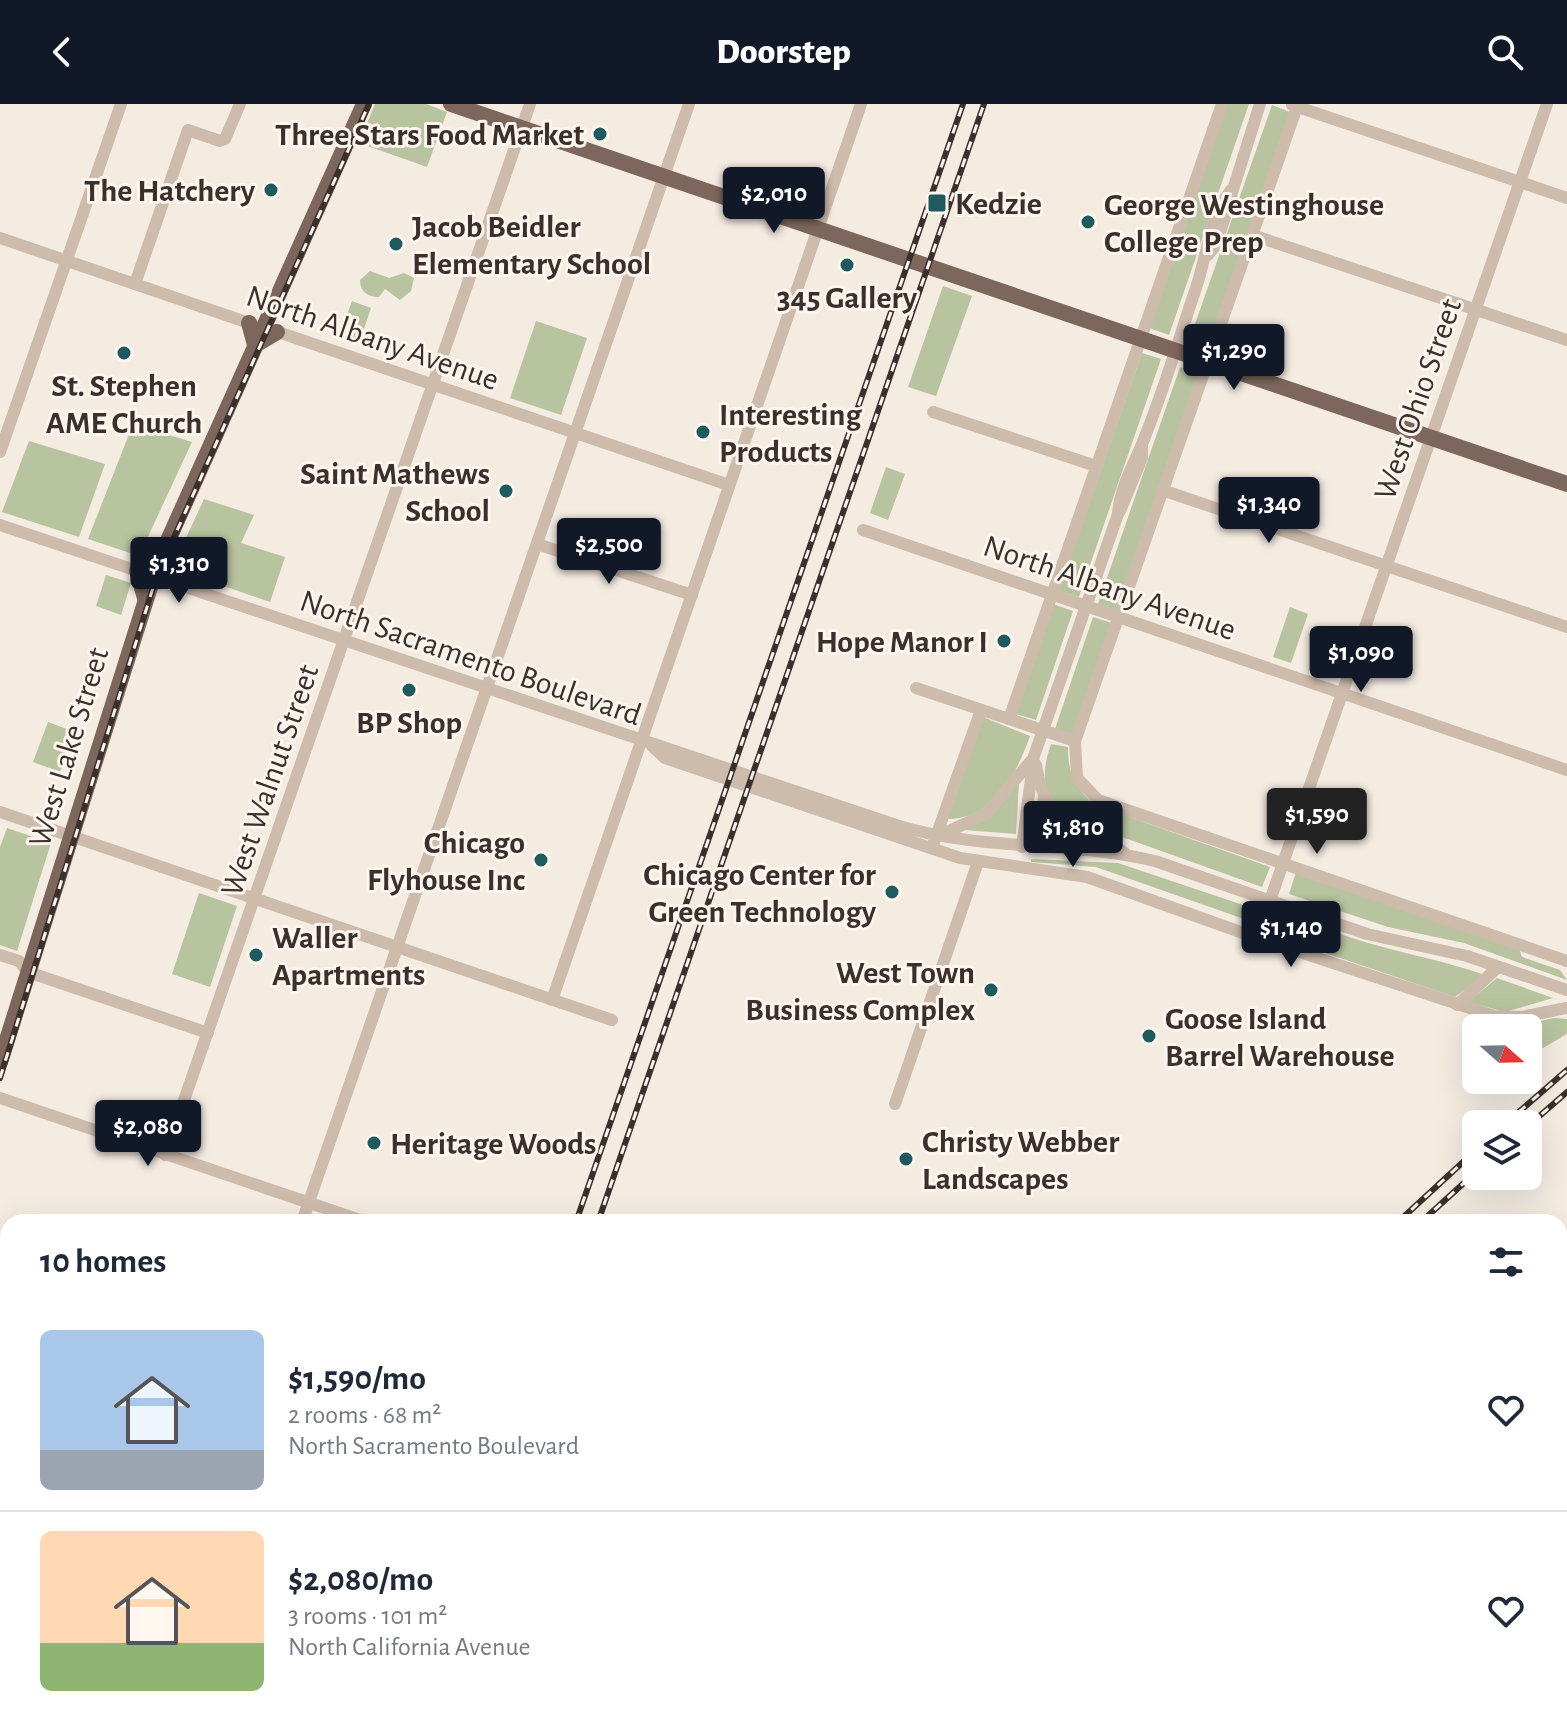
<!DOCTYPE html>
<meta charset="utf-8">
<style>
:root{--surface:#fff;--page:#f6f6f7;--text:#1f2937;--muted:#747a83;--line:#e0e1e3;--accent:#111827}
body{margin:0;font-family:"Alegreya Sans",sans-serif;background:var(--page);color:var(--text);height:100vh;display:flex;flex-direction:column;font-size:30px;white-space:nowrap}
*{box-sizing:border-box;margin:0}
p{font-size:26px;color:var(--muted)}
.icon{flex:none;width:44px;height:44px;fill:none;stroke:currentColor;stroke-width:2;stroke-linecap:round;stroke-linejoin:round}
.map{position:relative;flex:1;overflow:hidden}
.drawer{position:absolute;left:0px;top:1110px;width:1568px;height:512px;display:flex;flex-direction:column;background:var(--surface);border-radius:24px 24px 0 0;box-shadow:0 8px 32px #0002}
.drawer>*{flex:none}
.needle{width:52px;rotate:110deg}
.fabs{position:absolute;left:1462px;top:910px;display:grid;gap:16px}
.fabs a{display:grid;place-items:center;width:80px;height:80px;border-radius:12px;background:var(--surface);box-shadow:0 8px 32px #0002;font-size:40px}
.price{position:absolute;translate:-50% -68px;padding:0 18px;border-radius:8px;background:var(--accent);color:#fff;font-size:26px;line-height:52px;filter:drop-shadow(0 2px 4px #0008)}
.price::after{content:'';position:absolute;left:50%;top:48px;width:24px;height:18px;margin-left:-12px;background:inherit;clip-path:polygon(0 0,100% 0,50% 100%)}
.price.active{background:#222;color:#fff}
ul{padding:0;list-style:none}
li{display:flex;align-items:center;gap:24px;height:200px;padding:0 40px}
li+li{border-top:2px solid var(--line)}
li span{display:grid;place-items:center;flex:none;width:224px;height:160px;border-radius:12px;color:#555}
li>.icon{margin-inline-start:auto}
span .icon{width:96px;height:96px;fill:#fffc;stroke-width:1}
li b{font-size:34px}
h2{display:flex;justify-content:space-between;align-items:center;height:96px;padding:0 40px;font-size:34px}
header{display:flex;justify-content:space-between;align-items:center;height:104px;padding:0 40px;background:var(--accent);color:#fff;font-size:36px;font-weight:800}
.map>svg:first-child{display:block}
.green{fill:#b8c4a0}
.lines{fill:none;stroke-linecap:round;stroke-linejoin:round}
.minor{stroke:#cdbbac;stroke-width:12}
.major{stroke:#7d675c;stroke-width:16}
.rail-casing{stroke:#3b302b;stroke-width:6}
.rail{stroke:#fbf5ee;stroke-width:3;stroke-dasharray:9;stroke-linecap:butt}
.poi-dot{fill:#1f5a5e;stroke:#fbf5ee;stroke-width:3}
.labels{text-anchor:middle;stroke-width:6;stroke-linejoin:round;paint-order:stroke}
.poi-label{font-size:32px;font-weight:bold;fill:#3b302b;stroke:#fbf5ee;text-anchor:start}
.street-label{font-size:32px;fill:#3b302b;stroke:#fbf5ee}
</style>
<header><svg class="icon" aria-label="back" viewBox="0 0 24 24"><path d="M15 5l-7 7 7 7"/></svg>Doorstep<svg class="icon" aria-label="search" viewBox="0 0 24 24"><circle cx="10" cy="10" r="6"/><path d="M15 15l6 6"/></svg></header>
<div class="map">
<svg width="1567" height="1622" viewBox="0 0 1567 1622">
<rect width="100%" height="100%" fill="#f4ebe1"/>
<g class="green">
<polygon points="375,0 426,0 447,8 427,63 359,39"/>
<polygon points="1227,0 1249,0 1169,231 1149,224"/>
<polygon points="1272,1 1290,8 1208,243 1189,237"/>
<path d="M370 167 389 174 404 169 414 174 411 187 400 196 385 185 379 193C368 193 360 188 360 176Z"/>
<polygon points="943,182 972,192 936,292 908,283"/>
<polygon points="352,197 371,204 360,237 340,230"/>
<polygon points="536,217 587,234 561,311 510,294"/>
<polygon points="1142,249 1161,255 1079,493 1059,487"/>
<polygon points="1180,263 1199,269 1116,506 1098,500"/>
<polygon points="133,320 192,338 139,452 88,435"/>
<polygon points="29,337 105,360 79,433 2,408"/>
<polygon points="886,363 905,370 888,416 870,409"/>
<polygon points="204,395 254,411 241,439 285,453 270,498 172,464"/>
<polygon points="106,471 131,479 121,511 96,502"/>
<polygon points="1053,500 1073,507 1036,616 1016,610"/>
<polygon points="1290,503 1308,510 1291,559 1273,553"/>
<polygon points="1093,513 1112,519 1074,631 1055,625"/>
<path d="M983 613 1030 632C1016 671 994 715 947 715Z"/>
<polygon points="48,618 75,628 60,668 33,658"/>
<path d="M1051 640 1068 643C1068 670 1074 681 1093 700L1270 763 1262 783 1066 713C1041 691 1041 670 1051 640Z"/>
<polygon points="1019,678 1016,730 965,726 992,710"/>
<path d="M1038 690C1057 721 1071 724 1105 737L1035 732Z"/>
<polygon points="7,724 51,739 17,847 0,841 0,743"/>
<polygon points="1031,755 1118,759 1249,803 1244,815 1096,763 1031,758"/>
<polygon points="1296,768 1519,844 1522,853 1560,866 1567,876 1464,839 1388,823 1289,790"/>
<polygon points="199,789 237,802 210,883 172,870"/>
<path d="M1281 813C1310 816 1337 830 1365 838 1405 850 1445 857 1485 871L1455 893 1281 834 1275 829Z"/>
<polygon points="1497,874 1553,894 1505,908 1468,898"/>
<polygon points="1554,914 1567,915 1567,930 1531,951 1528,949 1528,924 1510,924"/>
</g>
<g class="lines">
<g class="minor">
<polyline points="1298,0 1075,637 1077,674 1098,696 1567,857"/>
<polyline points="1292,1 1567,94"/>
<polyline points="1231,92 1260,0"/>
<polyline points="1252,131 1567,236"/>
<polyline points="0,134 255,221"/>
<polyline points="1208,151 1216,141 1225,113"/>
<polyline points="135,180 188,26 220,37 225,35 240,0"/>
<polyline points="272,226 729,381"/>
<polyline points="933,308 1096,362"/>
<polyline points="0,348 121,0"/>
<polyline points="1162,386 1567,523"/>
<polyline points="1120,407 1142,354 1142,342"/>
<path d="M0 421 899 722C983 747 1070 737 1155 757L1367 830 1467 852 1567 886"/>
<polyline points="863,426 1567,666"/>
<polyline points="537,440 692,491"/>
<polyline points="916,584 1075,637"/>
<polyline points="1009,615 1222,0"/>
<polyline points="652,642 665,654 960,754 1087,773 1257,834 1494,912 1521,913 1567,904"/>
<path d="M1036 661C1047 731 1082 713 1126 750"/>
<polyline points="0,708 612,916"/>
<polyline points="936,733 986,710 1031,657"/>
<polyline points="934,738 981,606"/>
<path d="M1022 743 1034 652 1118 410C1120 382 1134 361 1144 335 1164 286 1179 234 1196 184 1207 152 1209 113 1231 86"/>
<polyline points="1257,834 1547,0"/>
<polyline points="0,851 19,857 28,868 208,929"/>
<polyline points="552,896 861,0"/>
<polyline points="1457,901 1498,863"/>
<polyline points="0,994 366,1118"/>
<polyline points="895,1000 978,758"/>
<polyline points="165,1051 530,0"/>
<polyline points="302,1118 689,0"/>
<polyline points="0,1138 8,1141"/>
<polyline points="0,1281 8,1283"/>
<polyline points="0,1425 8,1428"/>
<polyline points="1560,1525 1567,1527"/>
<polyline points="126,1622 129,1614"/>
<polyline points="1406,1622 1409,1614"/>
</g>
<g class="major">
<polyline points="451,0 1567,380"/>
<polyline points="249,219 255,241 277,228"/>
<polyline points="137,467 145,494 147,492"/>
<polyline points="0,958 157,461 364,0"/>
<polyline points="1560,1322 1567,1315"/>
<polyline points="1560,1602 1567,1582"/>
<polyline points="1228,1622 1236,1614"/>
<polyline points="1553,1622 1556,1614"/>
</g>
<g class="rail-casing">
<g id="rail">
<polyline points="0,974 157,471 369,0"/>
<polyline points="1505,1020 1567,966"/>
<polyline points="1528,1022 1567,988"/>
<polyline points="576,1118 963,0"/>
<polyline points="598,1118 984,0"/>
<polyline points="1398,1118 1476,1046"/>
<polyline points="1421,1118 1476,1068"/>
<polyline points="0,1557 8,1560"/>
<polyline points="130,1614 140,1622"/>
<polyline points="406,1622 409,1614"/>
<polyline points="422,1622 425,1614"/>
<polyline points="855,1622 864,1614"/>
</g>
</g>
<use href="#rail" class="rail"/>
</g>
<g class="poi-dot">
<circle cx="600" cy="30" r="8"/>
<circle cx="271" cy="86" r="8"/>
<rect x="927" y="89" width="20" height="20" rx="4"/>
<circle cx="1088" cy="118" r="8"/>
<circle cx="396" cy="140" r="8"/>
<circle cx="847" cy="161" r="8"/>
<circle cx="124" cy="249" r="8"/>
<circle cx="703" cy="328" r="8"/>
<circle cx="506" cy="387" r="8"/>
<circle cx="1004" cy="537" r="8"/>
<circle cx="409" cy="586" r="8"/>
<circle cx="541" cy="756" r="8"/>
<circle cx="892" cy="788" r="8"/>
<circle cx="256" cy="851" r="8"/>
<circle cx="991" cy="886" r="8"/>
<circle cx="1149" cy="932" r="8"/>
<circle cx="374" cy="1039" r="8"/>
<circle cx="906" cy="1055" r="8"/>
</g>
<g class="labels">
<g class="poi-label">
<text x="584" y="41" text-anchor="end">Three Stars Food Market</text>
<text x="255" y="97" text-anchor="end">The Hatchery</text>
<text x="955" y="110">Kedzie</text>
<text x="1104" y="111">George Westinghouse<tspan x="1104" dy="37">College Prep</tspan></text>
<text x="412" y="133">Jacob Beidler<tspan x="412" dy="37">Elementary School</tspan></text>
<text x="847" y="204" text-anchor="middle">345 Gallery</text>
<text x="124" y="292" text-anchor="middle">St. Stephen<tspan x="124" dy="37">AME Church</tspan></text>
<text x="719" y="321">Interesting<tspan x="719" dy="37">Products</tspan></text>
<text x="490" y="380" text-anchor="end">Saint Mathews<tspan x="490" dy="37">School</tspan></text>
<text x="988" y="548" text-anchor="end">Hope Manor I</text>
<text x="409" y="629" text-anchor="middle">BP Shop</text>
<text x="525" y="749" text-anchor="end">Chicago<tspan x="525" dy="37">Flyhouse Inc</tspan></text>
<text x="876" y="781" text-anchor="end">Chicago Center for<tspan x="876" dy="37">Green Technology</tspan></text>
<text x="272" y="844">Waller<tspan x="272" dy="37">Apartments</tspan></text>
<text x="975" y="879" text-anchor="end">West Town<tspan x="975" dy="37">Business Complex</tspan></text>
<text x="1165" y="925">Goose Island<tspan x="1165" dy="37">Barrel Warehouse</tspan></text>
<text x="922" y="1048">Christy Webber<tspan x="922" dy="37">Landscapes</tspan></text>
<text x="390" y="1050">Heritage Woods</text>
</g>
<g class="street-label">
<text transform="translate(373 233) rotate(19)" y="11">North Albany Avenue</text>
<text transform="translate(1417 295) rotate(-71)" y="11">West Ohio Street</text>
<text transform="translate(1110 483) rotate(19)" y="11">North Albany Avenue</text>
<text transform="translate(471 553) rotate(19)" y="11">North Sacramento Boulevard</text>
<text transform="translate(68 643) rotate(-73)" y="11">West Lake Street</text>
<text transform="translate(269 676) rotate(-71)" y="11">West Walnut Street</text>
</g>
</g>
</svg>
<div class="fabs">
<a><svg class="needle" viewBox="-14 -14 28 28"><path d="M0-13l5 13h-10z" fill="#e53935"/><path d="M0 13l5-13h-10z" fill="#747a83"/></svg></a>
<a><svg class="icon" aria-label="layers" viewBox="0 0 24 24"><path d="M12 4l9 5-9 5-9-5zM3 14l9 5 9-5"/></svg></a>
</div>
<b class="price" style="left:774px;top:131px">$2,010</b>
<b class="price" style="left:1234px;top:288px">$1,290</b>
<b class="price" style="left:1269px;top:441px">$1,340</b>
<b class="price" style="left:609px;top:482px">$2,500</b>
<b class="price" style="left:179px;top:501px">$1,310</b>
<b class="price" style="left:1361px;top:590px">$1,090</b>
<b class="price active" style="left:1317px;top:752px">$1,590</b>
<b class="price" style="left:1073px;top:765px">$1,810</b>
<b class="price" style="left:1291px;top:865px">$1,140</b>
<b class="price" style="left:148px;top:1064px">$2,080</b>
<section class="drawer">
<h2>10 homes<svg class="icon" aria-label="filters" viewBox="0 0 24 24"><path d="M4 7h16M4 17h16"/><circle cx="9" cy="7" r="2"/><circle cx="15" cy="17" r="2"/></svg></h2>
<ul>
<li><span style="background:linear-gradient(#a9c7e8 75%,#9aa5b1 0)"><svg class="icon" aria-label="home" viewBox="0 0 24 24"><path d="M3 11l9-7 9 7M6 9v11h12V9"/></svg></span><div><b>$1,590/mo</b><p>2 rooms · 68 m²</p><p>North Sacramento Boulevard</p></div><svg class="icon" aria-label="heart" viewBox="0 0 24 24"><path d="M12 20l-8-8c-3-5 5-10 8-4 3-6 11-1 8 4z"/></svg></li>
<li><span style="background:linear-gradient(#ffd9b3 70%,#8fb573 0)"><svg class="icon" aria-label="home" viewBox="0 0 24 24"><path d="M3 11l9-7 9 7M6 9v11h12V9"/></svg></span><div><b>$2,080/mo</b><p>3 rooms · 101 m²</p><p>North California Avenue</p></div><svg class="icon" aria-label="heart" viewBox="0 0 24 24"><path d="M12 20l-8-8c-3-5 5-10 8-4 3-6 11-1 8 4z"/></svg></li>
</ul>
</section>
</div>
